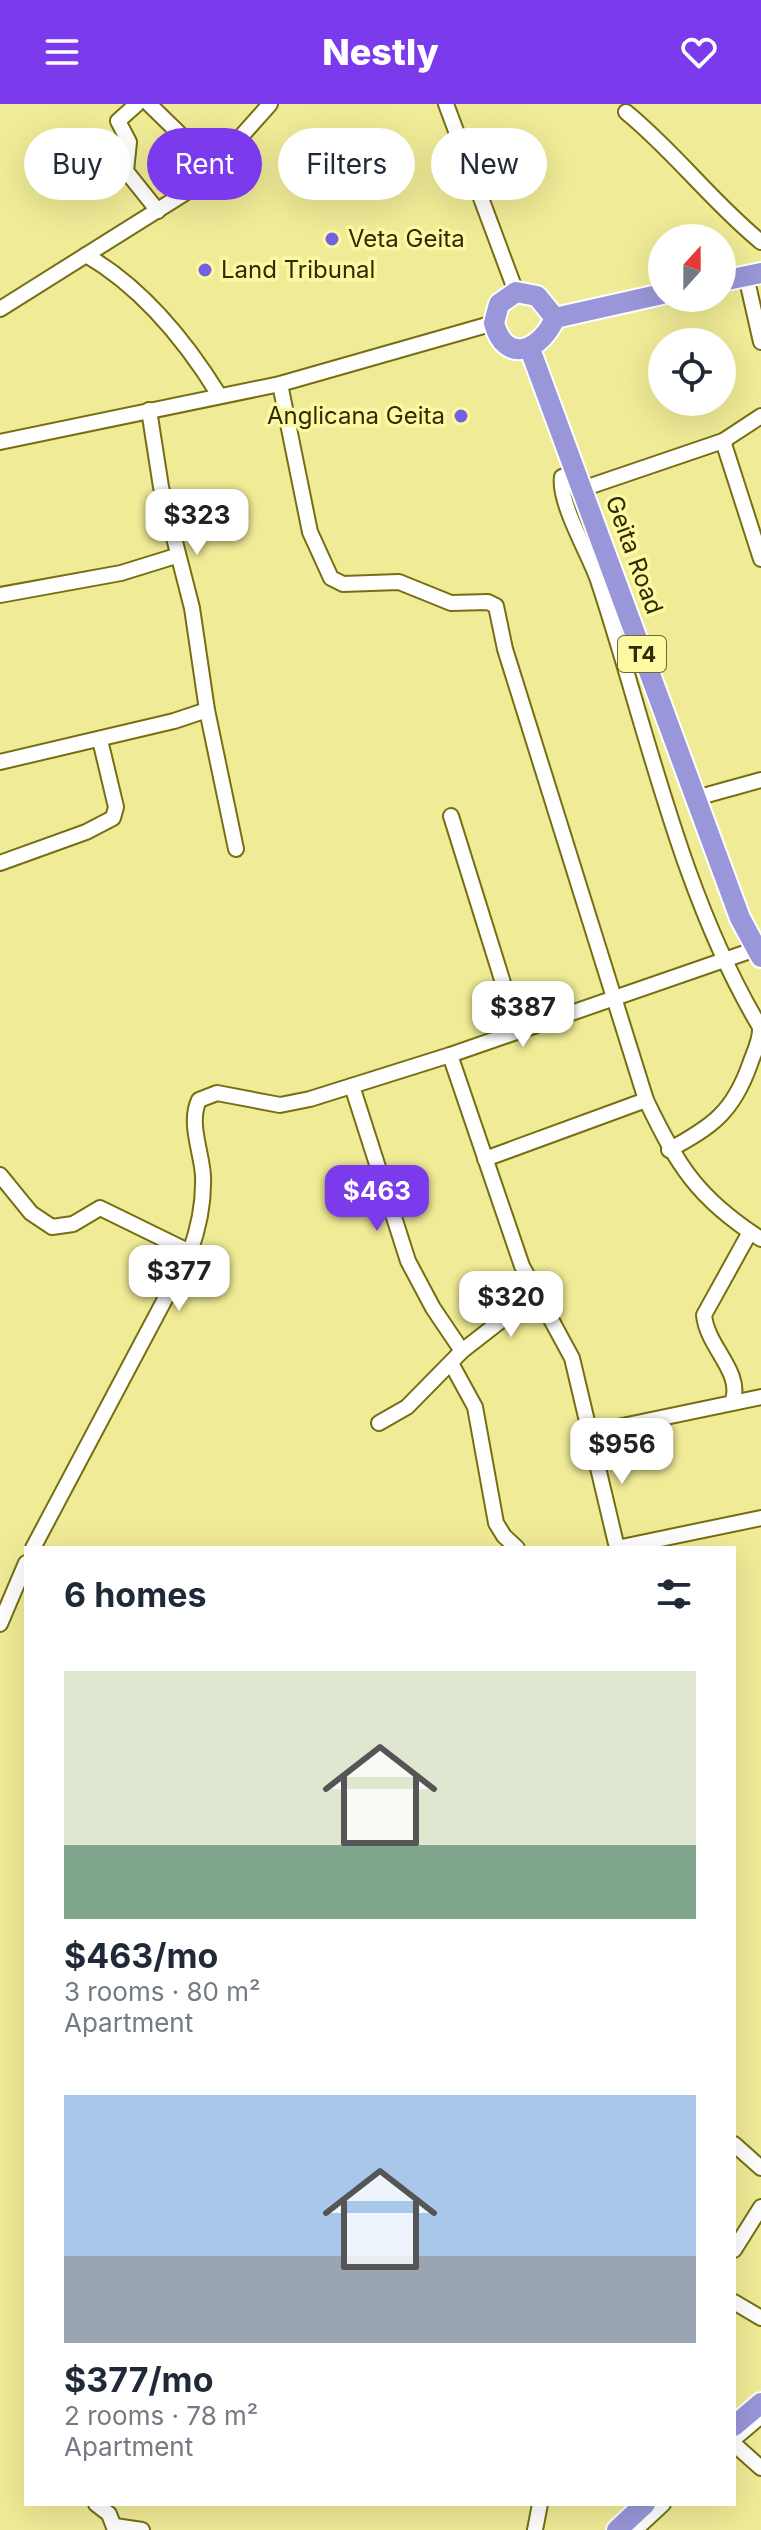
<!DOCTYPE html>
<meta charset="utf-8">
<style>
:root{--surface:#fff;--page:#f2f2f3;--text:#1f2937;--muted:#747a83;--accent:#7c3aed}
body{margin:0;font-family:Inter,sans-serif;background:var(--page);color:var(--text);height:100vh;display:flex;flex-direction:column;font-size:30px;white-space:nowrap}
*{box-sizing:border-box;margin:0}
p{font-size:26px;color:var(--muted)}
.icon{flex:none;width:44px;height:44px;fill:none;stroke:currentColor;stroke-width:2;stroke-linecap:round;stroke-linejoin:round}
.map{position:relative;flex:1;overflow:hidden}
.panel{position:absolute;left:24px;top:1442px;width:712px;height:960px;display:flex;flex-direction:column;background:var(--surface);border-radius:0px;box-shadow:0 8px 32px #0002}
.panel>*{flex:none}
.banner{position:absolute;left:24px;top:24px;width:714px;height:72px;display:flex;gap:16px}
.needle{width:52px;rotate:21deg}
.buttons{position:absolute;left:648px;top:120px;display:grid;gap:16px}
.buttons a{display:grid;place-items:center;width:88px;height:88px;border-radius:50%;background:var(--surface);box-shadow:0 8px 32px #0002;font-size:40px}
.price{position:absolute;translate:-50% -68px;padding:0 18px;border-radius:16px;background:#fff;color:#222;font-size:26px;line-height:52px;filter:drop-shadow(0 2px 4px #0008)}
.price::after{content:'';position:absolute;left:50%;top:48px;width:24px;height:18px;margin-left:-12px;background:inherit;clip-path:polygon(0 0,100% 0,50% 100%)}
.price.on{background:var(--accent);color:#fff}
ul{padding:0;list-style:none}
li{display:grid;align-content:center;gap:16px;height:424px;padding:0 40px}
li span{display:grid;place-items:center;height:248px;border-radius:0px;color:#555}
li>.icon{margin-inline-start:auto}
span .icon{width:144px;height:144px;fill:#fffc;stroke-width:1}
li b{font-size:34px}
h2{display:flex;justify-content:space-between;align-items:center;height:96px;padding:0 40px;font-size:34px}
.chip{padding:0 28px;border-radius:36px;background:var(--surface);box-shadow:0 8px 32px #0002;font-size:28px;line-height:72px}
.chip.on{background:var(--accent);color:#fff}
header{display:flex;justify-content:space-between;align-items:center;height:104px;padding:0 40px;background:var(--accent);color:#fff;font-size:36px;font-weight:800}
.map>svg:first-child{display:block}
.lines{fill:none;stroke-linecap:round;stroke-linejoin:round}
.minor-casing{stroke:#756f12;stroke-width:18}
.highway-casing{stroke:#fff;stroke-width:24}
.minor{stroke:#fff;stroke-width:14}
.highway{stroke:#9996d9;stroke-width:20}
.poi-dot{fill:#7362dd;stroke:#fdf9a3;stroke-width:3}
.labels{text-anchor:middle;stroke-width:7;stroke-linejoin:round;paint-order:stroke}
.shield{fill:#fdf9a3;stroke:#6c6936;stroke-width:2}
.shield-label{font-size:22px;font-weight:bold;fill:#2e2b07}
.poi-label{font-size:24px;fill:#2e2b07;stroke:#fdf9a3;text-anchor:start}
.street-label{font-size:24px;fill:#2e2b07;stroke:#fdf9a3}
</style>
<header><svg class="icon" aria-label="menu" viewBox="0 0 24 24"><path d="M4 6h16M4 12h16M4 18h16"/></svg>Nestly<svg class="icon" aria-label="heart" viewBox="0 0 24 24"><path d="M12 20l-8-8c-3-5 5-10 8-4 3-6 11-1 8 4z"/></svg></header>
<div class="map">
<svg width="761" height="2426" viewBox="0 0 761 2426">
<rect width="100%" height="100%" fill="#f0eb96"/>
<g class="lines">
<g class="minor-casing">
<g id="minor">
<polyline points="137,0 118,17 129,38 126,67 158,107"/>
<polyline points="149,0 189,39 224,50"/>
<polyline points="446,0 516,188"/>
<path d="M626 8C675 48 712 98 761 138"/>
<path d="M86 151C143 184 185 236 219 291"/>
<polyline points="746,172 761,238"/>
<polyline points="0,205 185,89 212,65 270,0"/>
<path d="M280 280 310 428 331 474 343 480 399 478 451 499 488 498 496 502 505 545 646 996C677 1061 698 1095 761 1135"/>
<polyline points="149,306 161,383 192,504 207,606 236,745"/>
<polyline points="723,337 761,455"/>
<polyline points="0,338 280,280 494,219"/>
<path d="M575 367 562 373C558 398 589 450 598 476 647 624 680 789 760 923 761 936 754 948 750 960 733 1008 713 1022 669 1046"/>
<polyline points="582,385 723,337 761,312"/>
<polyline points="0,491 121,469 176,452"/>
<polyline points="0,658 174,617 207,606"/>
<polyline points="696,694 761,676"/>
<polyline points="451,712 518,927"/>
<polyline points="0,759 86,728 113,714 116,703 100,636"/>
<polyline points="450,951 522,1162 572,1254 617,1444"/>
<polyline points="352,982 408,1157 433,1204 462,1247"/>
<polyline points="485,1055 646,996"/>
<polyline points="0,1071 31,1109 52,1123 73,1120 100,1104 190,1148"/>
<polyline points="452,1261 475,1303 496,1419 504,1432 517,1444"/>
<path d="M733 1296C742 1267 707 1243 704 1211L750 1128"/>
<polyline points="379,1319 407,1303 462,1247 534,1191"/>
<polyline points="589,1329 761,1293"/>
<path d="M33 1444 190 1148C199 1123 204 1099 203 1072 202 1049 188 1019 199 996L217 989 280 1001 310 995 450 951 756 845"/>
<polyline points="617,1444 761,1414"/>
<polyline points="0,1520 26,1459"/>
<polyline points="734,2040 761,2064"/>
<polyline points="734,2146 761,2103"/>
<polyline points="734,2198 761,2214"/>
<polyline points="734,2335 761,2312"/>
<polyline points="734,2340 761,2364"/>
<polyline points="96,2400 109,2410 115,2426"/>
<polyline points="115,2422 142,2426"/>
<polyline points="535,2426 540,2400"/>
<polyline points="635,2426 663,2400"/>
</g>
</g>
<g class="highway-casing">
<g id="highway">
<polyline points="722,177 761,169"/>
<path d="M516 188 537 192 555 214C542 245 506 263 494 219L499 200Z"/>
<polyline points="555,214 662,190"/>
<polyline points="530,245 740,814 761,853"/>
<polyline points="734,2322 761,2299"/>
<polyline points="617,2426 645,2400"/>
</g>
</g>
<use href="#minor" class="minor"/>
<use href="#highway" class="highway"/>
</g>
<g class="poi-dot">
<circle cx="332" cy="135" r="8"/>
<circle cx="205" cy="166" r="8"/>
<circle cx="461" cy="312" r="8"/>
</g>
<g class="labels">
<rect class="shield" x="618" y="532" width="48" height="36" rx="6"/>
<g class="shield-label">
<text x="642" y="558">T4</text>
</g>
<g class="poi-label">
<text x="348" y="143">Veta Geita</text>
<text x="221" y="174">Land Tribunal</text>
<text x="445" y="320" text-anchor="end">Anglicana Geita</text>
</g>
<g class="street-label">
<text transform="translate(634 451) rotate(70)" y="8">Geita Road</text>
</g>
</g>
</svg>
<div class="buttons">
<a><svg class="needle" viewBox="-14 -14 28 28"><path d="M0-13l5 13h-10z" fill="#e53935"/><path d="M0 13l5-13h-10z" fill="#747a83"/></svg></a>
<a><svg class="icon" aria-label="locate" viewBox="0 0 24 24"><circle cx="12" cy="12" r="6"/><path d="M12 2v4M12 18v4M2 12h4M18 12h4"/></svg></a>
</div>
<b class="price" style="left:197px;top:453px">$323</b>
<b class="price" style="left:523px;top:945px">$387</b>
<b class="price on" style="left:377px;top:1129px">$463</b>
<b class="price" style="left:179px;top:1209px">$377</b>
<b class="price" style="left:511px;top:1235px">$320</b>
<b class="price" style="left:622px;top:1382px">$956</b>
<div class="banner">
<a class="chip">Buy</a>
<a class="chip on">Rent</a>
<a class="chip">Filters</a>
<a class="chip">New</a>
</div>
<section class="panel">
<h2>6 homes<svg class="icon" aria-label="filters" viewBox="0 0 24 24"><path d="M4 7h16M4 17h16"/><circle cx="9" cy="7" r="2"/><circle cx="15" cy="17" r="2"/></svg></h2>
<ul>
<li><span style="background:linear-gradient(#dfe7d0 70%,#7fa58c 0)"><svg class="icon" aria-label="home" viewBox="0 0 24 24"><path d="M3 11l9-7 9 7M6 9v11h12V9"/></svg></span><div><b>$463/mo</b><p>3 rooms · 80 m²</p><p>Apartment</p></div></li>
<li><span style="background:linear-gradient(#a9c7e8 65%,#9aa5b1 0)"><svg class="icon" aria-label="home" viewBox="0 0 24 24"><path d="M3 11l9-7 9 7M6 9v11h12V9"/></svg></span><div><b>$377/mo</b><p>2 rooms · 78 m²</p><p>Apartment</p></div></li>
</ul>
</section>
</div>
